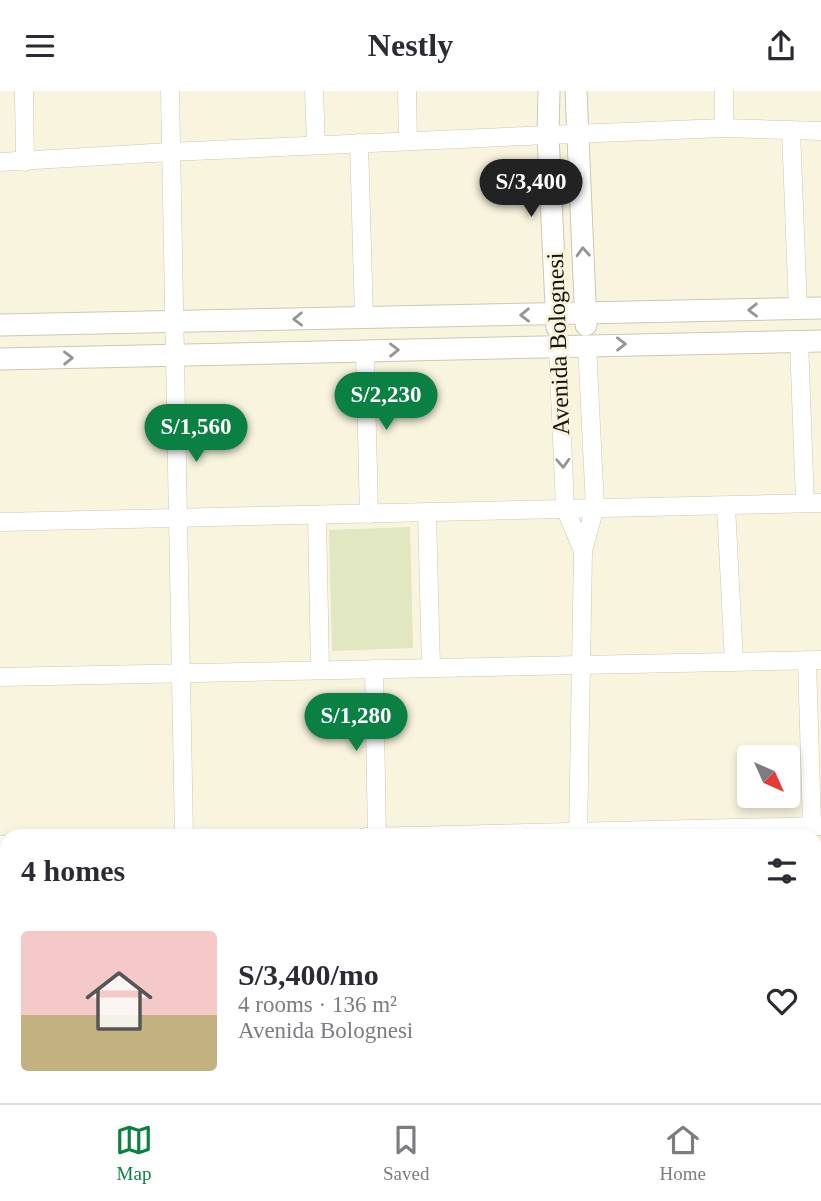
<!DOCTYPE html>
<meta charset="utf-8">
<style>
:root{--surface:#fff;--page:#f2f2f3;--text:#2b2b33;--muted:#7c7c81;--line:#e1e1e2;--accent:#0b8043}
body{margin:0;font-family:Georgia,serif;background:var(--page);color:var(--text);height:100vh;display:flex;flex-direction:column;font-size:26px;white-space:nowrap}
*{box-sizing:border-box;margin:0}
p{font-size:23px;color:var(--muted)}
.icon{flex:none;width:38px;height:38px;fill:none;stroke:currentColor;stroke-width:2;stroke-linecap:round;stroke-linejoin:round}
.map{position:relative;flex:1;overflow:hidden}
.side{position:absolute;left:0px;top:738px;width:822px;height:275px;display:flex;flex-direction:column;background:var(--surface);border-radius:21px 21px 0 0;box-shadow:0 4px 10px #0003}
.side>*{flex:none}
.needle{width:46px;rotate:135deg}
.buttons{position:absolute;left:737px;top:654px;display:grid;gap:14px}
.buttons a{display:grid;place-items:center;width:63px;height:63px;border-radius:7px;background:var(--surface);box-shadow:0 4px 10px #0003;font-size:35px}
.price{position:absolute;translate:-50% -60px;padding:0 16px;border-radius:24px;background:var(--accent);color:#fff;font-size:23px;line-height:46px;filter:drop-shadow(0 2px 4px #0008)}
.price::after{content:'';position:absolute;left:50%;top:42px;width:21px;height:16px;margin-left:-10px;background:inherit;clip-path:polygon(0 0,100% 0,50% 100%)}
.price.active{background:#222;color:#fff}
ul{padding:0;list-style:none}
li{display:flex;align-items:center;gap:21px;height:175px;padding:0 21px}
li+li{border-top:2px solid var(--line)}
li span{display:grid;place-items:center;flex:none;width:196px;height:140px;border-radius:7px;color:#555}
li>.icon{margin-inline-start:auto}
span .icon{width:84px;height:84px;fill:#fffc;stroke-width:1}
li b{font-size:30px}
h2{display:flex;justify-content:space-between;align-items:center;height:84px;padding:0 21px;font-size:30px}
header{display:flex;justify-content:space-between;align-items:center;height:91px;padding:0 21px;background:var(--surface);font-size:32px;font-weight:600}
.tabs{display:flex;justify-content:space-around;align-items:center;height:98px;border-top:2px solid var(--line);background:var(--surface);font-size:19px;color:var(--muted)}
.tabs a{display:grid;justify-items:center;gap:4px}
.tabs .active{color:var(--accent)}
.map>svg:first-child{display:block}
.green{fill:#e0e7c1}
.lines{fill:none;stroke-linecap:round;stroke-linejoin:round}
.minor-casing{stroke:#cdc8b2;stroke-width:19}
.tertiary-casing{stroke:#cdc8b2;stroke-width:23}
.minor{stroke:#fff;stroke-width:18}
.tertiary{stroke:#fff;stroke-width:21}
.oneway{stroke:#969592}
.labels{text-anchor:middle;stroke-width:6;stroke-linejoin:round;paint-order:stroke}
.street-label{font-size:24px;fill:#15130c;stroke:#f9f4de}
</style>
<header><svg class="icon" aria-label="menu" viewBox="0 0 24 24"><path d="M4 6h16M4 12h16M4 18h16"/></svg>Nestly<svg class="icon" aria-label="share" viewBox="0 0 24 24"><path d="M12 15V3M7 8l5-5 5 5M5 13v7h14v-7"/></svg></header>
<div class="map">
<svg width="821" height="1012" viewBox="0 0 821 1012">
<rect width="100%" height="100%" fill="#f9f4de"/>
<polygon class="green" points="410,436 413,557 332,560 329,439"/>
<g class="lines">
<g class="minor-casing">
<g id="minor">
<polyline points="24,0 25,71"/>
<polyline points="170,0 184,746"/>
<polyline points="314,0 316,54"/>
<polyline points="407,0 408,50"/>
<polyline points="724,0 724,37"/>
<polyline points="791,39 798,218"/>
<polyline points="359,52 364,227"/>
<polyline points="0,71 170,61 548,44 724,37 821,40"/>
<polyline points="799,250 805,412"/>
<polyline points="558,255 565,417 583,460"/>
<polyline points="365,260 369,423"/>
<polyline points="726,415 734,571"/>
<polyline points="427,421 431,577"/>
<polyline points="317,424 320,579"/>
<polyline points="0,431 821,412"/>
<polyline points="807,569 812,735"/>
<polyline points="374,578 377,745"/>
<polyline points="0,586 821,569"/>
<polyline points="365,746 821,735"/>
<polyline points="578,746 583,460 595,416 587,254"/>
<polyline points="0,754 7,754"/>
<polyline points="0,920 7,921"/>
<polyline points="198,1006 198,1012"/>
<polyline points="388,1006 388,1012"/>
<polyline points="575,1006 575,1012"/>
</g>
</g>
<g class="tertiary-casing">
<g id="tertiary">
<polyline points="549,0 548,44 557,236"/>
<polyline points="576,0 586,234"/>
<polyline points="0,234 821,217"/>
<polyline points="0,268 821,250"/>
</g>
</g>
<use href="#minor" class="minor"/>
<use href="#tertiary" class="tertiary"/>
</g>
<defs><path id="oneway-chevron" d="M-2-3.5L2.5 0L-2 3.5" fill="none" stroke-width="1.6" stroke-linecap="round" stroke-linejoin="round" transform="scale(1.75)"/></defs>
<g class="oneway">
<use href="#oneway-chevron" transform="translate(583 161) rotate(-93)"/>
<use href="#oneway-chevron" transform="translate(753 219) rotate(179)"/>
<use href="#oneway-chevron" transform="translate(525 224) rotate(179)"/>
<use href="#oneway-chevron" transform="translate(298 228) rotate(179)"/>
<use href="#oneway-chevron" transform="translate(621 253) rotate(-1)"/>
<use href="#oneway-chevron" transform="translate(394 259) rotate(-1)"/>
<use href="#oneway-chevron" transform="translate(68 267) rotate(-1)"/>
<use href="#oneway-chevron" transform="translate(563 372) rotate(87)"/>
</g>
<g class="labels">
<g class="street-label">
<text transform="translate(558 253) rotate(-92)" y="8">Avenida Bolognesi</text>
</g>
</g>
</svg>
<div class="buttons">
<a><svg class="needle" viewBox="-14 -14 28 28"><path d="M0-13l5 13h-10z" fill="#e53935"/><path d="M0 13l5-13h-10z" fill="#7c7c81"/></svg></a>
</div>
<b class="price active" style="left:531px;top:128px">S/3,400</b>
<b class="price" style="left:386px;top:341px">S/2,230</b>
<b class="price" style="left:196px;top:373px">S/1,560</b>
<b class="price" style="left:356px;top:662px">S/1,280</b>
<section class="side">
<h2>4 homes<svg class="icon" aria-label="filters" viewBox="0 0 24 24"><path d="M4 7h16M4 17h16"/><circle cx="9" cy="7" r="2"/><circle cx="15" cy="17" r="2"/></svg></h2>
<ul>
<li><span style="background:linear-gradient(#f6c9c9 60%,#c2b280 0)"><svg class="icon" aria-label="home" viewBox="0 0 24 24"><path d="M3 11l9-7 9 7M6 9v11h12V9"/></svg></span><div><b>S/3,400/mo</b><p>4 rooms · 136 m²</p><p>Avenida Bolognesi</p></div><svg class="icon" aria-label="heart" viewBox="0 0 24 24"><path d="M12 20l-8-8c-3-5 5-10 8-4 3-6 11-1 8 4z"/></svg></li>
</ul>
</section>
</div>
<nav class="tabs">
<a class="active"><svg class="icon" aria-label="map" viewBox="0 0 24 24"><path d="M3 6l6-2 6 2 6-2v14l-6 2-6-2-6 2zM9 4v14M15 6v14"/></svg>Map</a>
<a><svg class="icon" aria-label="saved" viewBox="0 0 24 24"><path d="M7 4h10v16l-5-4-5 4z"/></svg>Saved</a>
<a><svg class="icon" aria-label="home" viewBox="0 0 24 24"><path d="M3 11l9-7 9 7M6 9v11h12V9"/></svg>Home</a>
</nav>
